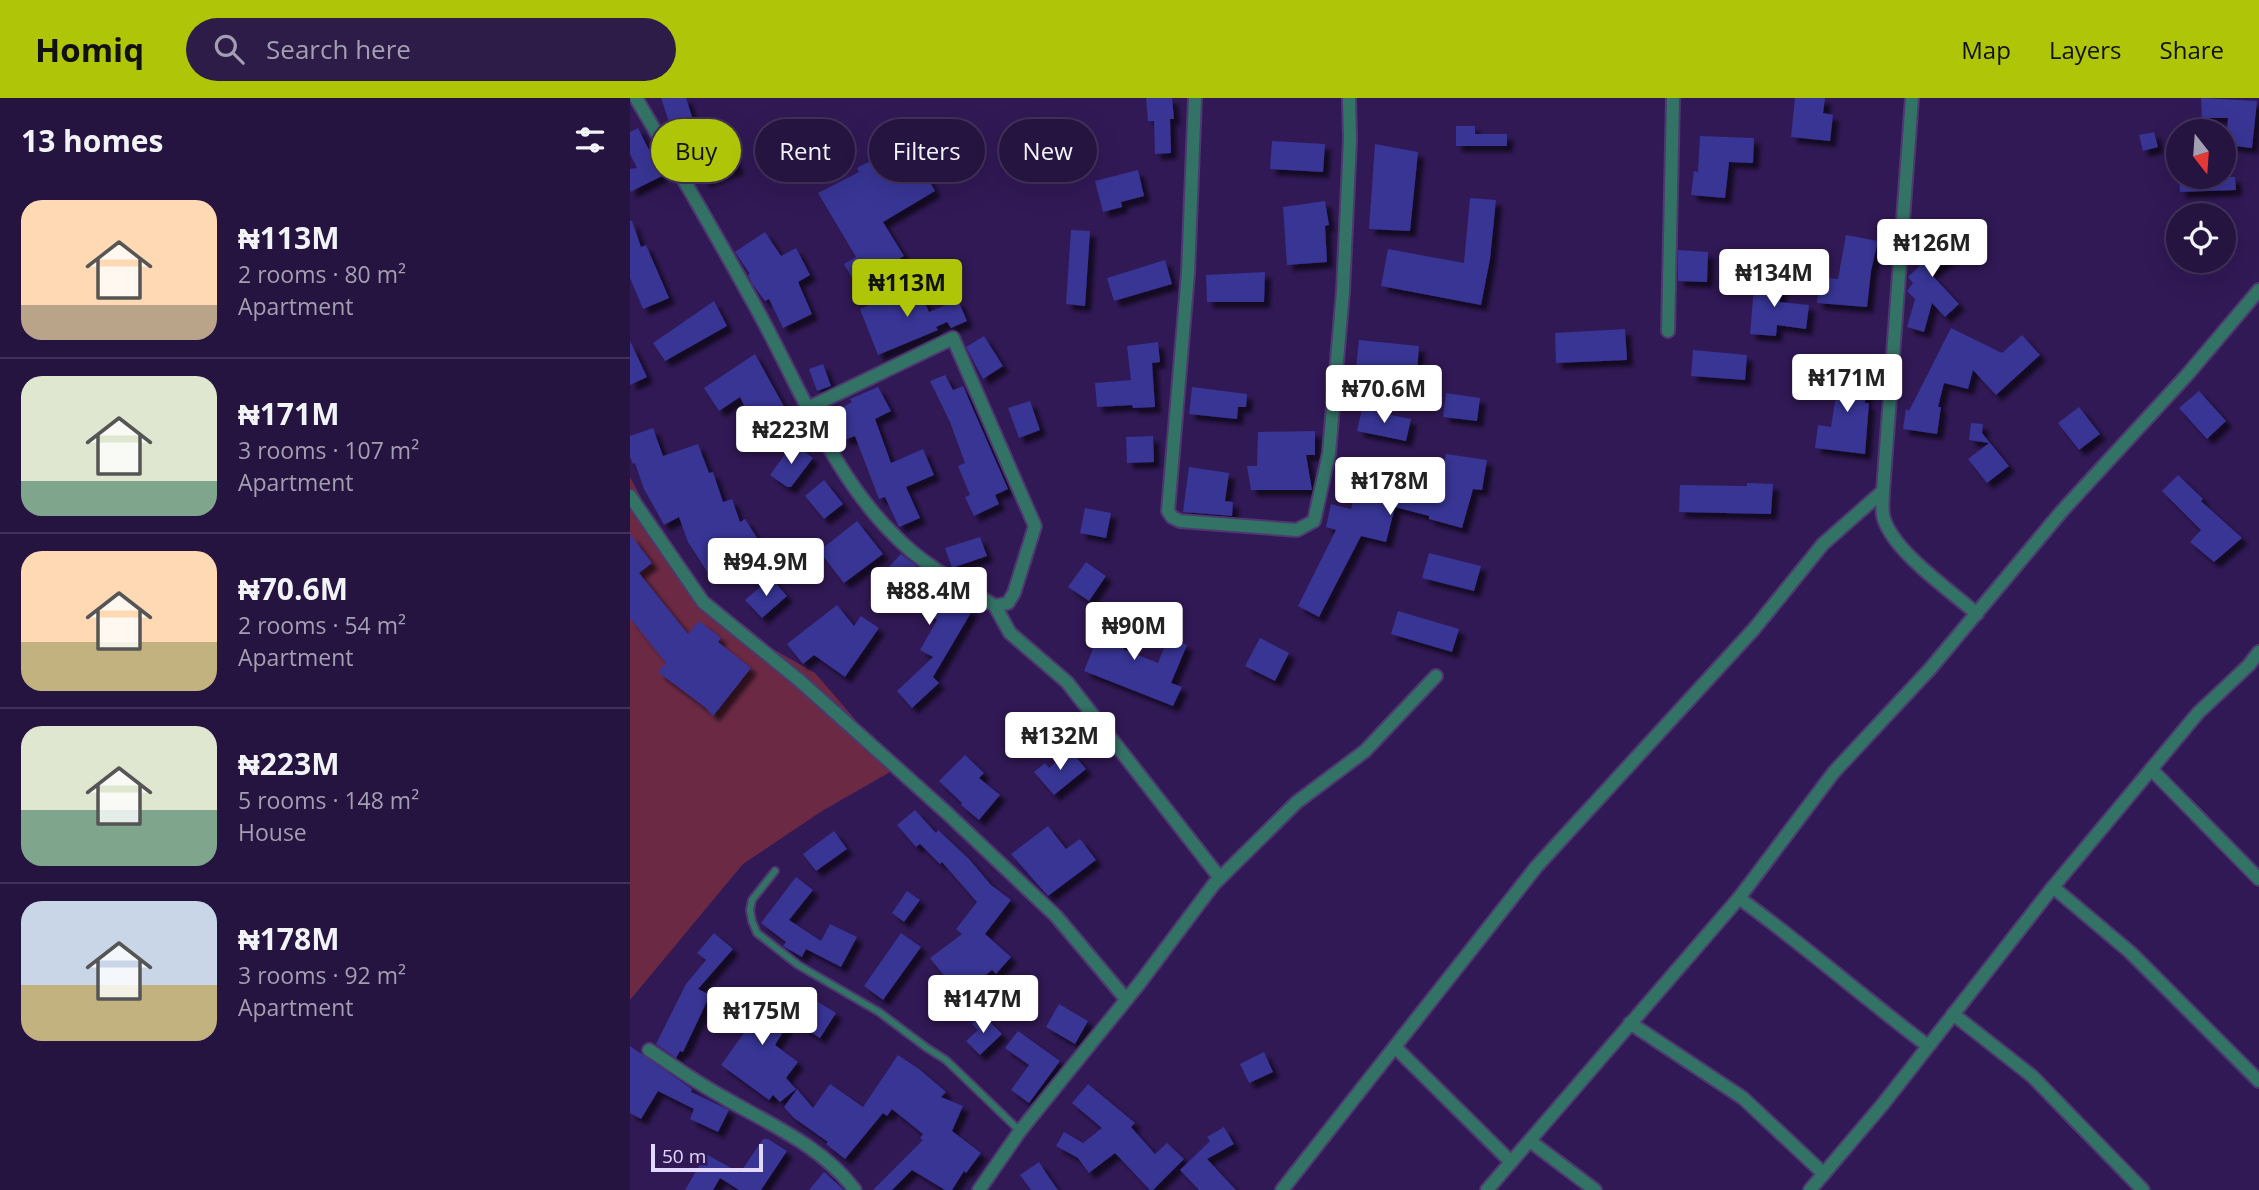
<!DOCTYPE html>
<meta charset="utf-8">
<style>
:root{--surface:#251340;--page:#2d1c47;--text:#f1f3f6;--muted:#a39eb1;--line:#423259;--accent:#afc507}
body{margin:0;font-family:"Open Sans",sans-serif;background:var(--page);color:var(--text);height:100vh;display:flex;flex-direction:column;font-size:26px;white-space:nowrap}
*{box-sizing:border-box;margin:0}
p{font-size:23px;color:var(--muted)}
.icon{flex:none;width:38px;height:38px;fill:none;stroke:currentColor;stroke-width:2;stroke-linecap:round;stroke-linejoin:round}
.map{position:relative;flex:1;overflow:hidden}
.side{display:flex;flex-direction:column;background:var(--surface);width:630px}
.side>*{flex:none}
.hud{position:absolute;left:21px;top:21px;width:665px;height:63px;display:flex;gap:14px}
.needle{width:46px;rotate:163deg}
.controls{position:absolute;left:1536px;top:21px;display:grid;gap:14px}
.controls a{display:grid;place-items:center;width:70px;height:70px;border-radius:50%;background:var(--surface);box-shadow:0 7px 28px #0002,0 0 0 2px var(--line);font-size:35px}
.scale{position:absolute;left:21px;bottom:18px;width:112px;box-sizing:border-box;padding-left:7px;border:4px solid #e2d8fd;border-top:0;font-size:19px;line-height:24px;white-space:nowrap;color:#e2d8fd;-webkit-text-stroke:5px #311955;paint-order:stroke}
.price{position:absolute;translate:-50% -60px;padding:0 16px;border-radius:7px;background:#fff;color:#222;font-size:23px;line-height:46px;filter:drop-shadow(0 2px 4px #0008)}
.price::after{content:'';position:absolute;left:50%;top:42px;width:21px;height:16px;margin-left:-10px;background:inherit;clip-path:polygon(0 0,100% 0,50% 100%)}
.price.selected{background:var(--accent);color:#111}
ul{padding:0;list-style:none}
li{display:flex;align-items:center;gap:21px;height:175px;padding:0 21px}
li+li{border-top:2px solid var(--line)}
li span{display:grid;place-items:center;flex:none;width:196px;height:140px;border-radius:21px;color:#555}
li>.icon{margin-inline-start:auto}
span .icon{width:84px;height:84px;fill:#fffc;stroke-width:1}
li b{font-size:30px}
h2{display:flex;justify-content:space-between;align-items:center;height:84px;padding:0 21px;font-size:30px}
.pill{padding:0 24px;border-radius:32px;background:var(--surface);box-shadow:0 7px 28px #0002,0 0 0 2px var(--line);font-size:24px;line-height:63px}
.pill.selected{background:var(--accent);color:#111}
header{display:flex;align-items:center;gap:42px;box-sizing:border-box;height:98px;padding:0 35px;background:var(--accent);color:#111}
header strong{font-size:33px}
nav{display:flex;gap:38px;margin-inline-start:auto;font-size:24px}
.search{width:490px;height:63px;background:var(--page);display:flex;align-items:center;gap:18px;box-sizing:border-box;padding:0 24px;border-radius:38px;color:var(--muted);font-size:26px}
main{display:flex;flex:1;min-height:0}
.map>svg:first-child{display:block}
.green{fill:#6b2944}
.building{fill:#373495;filter:url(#shadow)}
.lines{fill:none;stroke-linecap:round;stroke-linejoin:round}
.lane-casing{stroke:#4d3870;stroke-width:10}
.street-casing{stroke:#4d3870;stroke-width:16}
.lane{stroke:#337365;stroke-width:6}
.street{stroke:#337365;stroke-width:12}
</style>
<header>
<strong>Homiq</strong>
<div class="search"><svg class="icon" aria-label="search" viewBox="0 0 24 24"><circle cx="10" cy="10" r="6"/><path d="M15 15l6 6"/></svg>Search here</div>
<nav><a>Map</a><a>Layers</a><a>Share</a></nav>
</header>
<main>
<section class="side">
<h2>13 homes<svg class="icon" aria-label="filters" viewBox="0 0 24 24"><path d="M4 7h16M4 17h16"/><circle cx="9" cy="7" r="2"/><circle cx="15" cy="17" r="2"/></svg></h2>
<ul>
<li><span style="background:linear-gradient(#ffd9b3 75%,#b9a48a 0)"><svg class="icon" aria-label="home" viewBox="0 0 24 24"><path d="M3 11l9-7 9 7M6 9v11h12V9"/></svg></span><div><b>₦113M</b><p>2 rooms · 80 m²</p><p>Apartment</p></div></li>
<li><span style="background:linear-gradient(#dfe7d0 75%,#7fa58c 0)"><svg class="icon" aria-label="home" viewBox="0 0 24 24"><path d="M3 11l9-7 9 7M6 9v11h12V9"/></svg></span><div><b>₦171M</b><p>3 rooms · 107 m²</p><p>Apartment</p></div></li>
<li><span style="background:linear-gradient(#ffd9b3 65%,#c2b280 0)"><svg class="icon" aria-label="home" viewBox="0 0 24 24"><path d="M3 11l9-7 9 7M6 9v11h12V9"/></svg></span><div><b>₦70.6M</b><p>2 rooms · 54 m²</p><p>Apartment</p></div></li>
<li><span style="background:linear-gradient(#dfe7d0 60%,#7fa58c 0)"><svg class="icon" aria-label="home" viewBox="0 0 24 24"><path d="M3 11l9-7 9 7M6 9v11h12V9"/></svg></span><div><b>₦223M</b><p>5 rooms · 148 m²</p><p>House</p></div></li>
<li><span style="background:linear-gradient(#c9d6e8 60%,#c2b280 0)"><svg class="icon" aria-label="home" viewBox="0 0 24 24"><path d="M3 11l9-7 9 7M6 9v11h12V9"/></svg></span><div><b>₦178M</b><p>3 rooms · 92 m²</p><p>Apartment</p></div></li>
</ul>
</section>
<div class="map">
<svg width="1629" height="1092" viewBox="0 0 1629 1092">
<defs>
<filter id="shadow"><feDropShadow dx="6" dy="6" stdDeviation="2" flood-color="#0009"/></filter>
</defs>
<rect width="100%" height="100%" fill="#311955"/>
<polygon class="green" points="0,379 69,509 185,575 267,670 192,713 113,766 0,902"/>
<g class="building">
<polygon points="31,0 56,0 64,25 42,33"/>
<polygon points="516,0 542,0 544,21 540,21 541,55 525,56 524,23 518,23"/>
<polygon points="1165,0 1195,0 1193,15 1203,17 1200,43 1161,39"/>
<polygon points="1571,0 1627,3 1622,50 1596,47 1598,20 1572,20"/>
<polygon points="826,28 845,28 845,36 877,36 877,48 826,48"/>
<polygon points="8,30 32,78 0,94 0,71 7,70 0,56 0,34"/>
<polygon points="1524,34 1528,49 1513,53 1509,37"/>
<polygon points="1070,38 1124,40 1123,65 1099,64 1095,100 1061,97 1064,73 1068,74"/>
<polygon points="275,40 305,93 253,124 274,158 227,188 214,166 226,159 188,95 229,74 227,70 254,56 252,53"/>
<polygon points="642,43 695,46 693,74 640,71"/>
<polygon points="745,46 788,54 780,133 739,131"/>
<polygon points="99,47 108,70 74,84 69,72 80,68 73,58"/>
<polygon points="508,72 514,98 491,104 492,109 473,114 465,83"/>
<polygon points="1549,79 1605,79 1606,92 1550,94"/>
<polygon points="840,100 866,102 860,161 851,207 751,188 758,151 834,165"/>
<polygon points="695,103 699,127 695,128 697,164 657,167 653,109"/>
<polygon points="0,123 2,123 11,149 16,147 39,200 13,211 0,180"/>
<polygon points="1312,126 1332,151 1300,175 1329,206 1315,219 1302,205 1294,234 1277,229 1285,201 1277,193 1283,185 1278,179 1300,158 1289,143"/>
<polygon points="441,132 460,133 455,208 436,206"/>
<polygon points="135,134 151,158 166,150 180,177 168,184 182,216 153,230 139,201 135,203 123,187 118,177 120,176 105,154"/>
<polygon points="1216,137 1248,143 1241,173 1237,209 1187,205 1189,179 1208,181"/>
<polygon points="1048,152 1078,154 1077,184 1048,183"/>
<polygon points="535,162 542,186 484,203 477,180"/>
<polygon points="635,174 634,204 577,204 576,177"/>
<polygon points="1125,178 1152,180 1150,204 1179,207 1176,231 1147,227 1146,238 1120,236"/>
<polygon points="287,186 299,214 328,202 337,223 321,230 317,224 306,229 308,232 248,257 230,211"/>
<polygon points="84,203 97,228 35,263 23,245"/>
<polygon points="1321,230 1372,255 1392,237 1410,257 1366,297 1343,272 1338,291 1314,285 1308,309 1311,309 1307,336 1273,331 1276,311 1279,313"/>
<polygon points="995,231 997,262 926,265 925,235"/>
<polygon points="354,238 373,268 353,281 336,249"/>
<polygon points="729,242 789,248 787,274 726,269"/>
<polygon points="0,243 17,279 0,287"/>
<polygon points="528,244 530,264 522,265 525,309 503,310 502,307 467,309 465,285 501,282 497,248"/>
<polygon points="1063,252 1117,257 1115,282 1061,278"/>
<polygon points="125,256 157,314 125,330 110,299 89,313 74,290"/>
<polygon points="193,266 201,288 187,293 179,271"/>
<polygon points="1206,269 1239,273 1235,305 1239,305 1235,356 1185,350 1188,327 1201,329 1207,291 1204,291"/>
<polygon points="315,277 323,292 333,288 378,391 365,397 369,406 344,418 335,399 340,397 328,368 335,365 320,324 300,283"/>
<polygon points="248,289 261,313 245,321 261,365 293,351 304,377 276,389 290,420 269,429 255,399 249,401 225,338 215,342 202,315 222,304 220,301"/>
<polygon points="562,289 617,296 616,309 608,309 607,321 559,316"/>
<polygon points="1569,293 1596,323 1577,341 1549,310"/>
<polygon points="816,295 850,300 847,323 813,319"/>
<polygon points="400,303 410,332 389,340 378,310"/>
<polygon points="1449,309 1470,336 1449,352 1428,325"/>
<polygon points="732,311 781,321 776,343 727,333"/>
<polygon points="1341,325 1353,326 1352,335 1379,368 1357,385 1338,361 1359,345 1339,342"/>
<polygon points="23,330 33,358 68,346 79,375 83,374 93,404 102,401 110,424 115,421 129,443 78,475 58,444 49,419 34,427 14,391 5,365 3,366 0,359 0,338"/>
<polygon points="685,333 685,357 676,357 682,392 621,392 617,368 627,368 628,334"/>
<polygon points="523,338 524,364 497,365 496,339"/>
<polygon points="163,345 183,360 161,389 157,389 140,377"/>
<polygon points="816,356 857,362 852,392 843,391 832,430 799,421 799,418 765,409 756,444 731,438 689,519 668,508 706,432 696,429 701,406 721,411 731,374 810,392"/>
<polygon points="559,369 599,375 595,403 603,404 602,418 553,414"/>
<polygon points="1548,377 1573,401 1571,403 1612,440 1584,464 1560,444 1571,432 1532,393"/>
<polygon points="194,382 213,406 194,421 175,398"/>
<polygon points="1117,385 1143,386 1141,416 1049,414 1050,387 1117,388"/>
<polygon points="455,410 481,415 476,440 450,435"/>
<polygon points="227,423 253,456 214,485 189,453"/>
<polygon points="0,436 22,465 9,475 58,536 69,523 91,540 88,544 121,570 83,618 76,610 28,574 36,565 0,520"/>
<polygon points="350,439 357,458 322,470 315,450"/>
<polygon points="799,455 851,468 844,493 792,480"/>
<polygon points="271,456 292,472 285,479 319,502 321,499 342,513 303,579 309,585 282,610 267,593 303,559 290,552 307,522 282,505 285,499 256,472"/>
<polygon points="456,464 476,478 459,503 438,489"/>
<polygon points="141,480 157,498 132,520 115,502"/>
<polygon points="207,507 224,528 231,518 249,530 215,579 184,557 173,566 157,546"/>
<polygon points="768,513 829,531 822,554 761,536"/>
<polygon points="474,515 505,529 493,551 528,565 538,540 557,547 541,585 552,589 543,608 454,573 464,548 461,547"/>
<polygon points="630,540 659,555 645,583 615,568"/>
<polygon points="440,652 456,671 424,697 404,674 415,665 419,670"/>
<polygon points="335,657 354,675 349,680 370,697 349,722 331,707 332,705 309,683"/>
<polygon points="285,712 306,735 308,732 339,761 361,787 381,802 355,836 381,859 366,876 362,872 330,898 300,860 332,836 326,831 347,804 312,764 310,766 290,746 286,749 267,727"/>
<polygon points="418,728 436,751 450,741 466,762 418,798 381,756"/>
<polygon points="204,733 217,751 186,773 173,756"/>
<polygon points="166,779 183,792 159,822 191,843 200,826 227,839 211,869 176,851 172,859 153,848 156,844 131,825"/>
<polygon points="277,793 290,802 274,824 262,815"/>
<polygon points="84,835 103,851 68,891 80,897 53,954 50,953 46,960 26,946 56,886 76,862 67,855"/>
<polygon points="271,835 291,849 253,902 234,888"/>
<polygon points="117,889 164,916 145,947 168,964 156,980 166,991 150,1004 143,997 139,1002 91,967 121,925 102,914"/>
<polygon points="185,902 206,915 190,940 169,927"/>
<polygon points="429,906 458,923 445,946 416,929"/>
<polygon points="352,916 372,936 350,957 336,943 348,932 342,926"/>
<polygon points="388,933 430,963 399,1005 381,992 399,967 375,950"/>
<polygon points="0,948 62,991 61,994 99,1012 88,1034 60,1021 64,1011 28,993 11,1021 0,1015"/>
<polygon points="634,954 643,974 619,985 610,966"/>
<polygon points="268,957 289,971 316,994 311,999 333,1008 322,1033 351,1055 336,1075 334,1073 322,1092 315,1092 282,1072 262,1092 243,1092 293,1042 290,1040 293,1036 262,1011 257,1018 253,1015 215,1061 196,1046 198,1044 164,1020 154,1009 167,991 183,1010 200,986 233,1009"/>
<polygon points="458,986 505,1025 501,1029 525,1056 537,1045 554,1061 523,1092 520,1092 485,1055 459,1075 448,1060 426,1048 434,1034 453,1045 472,1030 442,1005"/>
<polygon points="594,1029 604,1046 577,1061 606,1092 569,1092 550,1072 580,1043 577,1039"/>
<polygon points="133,1041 138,1041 157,1053 131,1092 109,1092 90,1080 83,1092 55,1092 76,1056 110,1075"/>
<polygon points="409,1064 418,1078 428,1092 401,1092 390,1077"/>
<polygon points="194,1074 211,1089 214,1092 179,1092"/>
</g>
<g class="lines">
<g class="lane-casing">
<polyline id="lane" points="145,773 122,802 120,812 122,823 127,835 168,867 249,914 297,950 316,962 390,1033"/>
</g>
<g class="street-casing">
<g id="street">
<path d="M6 0C48 72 90 143 130 217 171 292 203 377 265 438 293 467 331 487 365 508"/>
<polyline points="565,0 558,175 538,413 542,419 550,423 667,432 684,423 699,355 713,193 720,42 719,0"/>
<path d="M1282 0 1253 393C1253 402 1251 413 1254 421 1264 454 1321 493 1347 516"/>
<polyline points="1038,233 1043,0"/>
<polyline points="178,310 323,240 405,428 384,495 378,505 365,508 380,535 437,584 590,780"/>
<polyline points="0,398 73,504 170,583 317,715 426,818 496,901"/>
<polyline points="1521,671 1629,781"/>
<polyline points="1423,789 1500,854 1629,983"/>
<path d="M1109 800C1174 847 1234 900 1298 948"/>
<polyline points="1323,916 1402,978 1513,1092"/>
<polyline points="1000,925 1113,1000 1194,1076"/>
<polyline points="765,949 881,1064"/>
<path d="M19 952C44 968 67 985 93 999 139 1026 192 1048 225 1092"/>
<polyline points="900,1043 965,1092"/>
<polyline points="349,1092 390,1033 509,886 584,786 667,704 735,653 806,578"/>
<polyline points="652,1092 907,768 1124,531 1193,446 1253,393"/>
<polyline points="857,1092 1109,800 1204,674 1300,571 1432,413 1557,277 1629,192"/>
<polyline points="1180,1092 1253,1006 1423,789 1568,615 1619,567 1629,554"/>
</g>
</g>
<use href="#lane" class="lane"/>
<use href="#street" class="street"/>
</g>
</svg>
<div class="controls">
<a><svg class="needle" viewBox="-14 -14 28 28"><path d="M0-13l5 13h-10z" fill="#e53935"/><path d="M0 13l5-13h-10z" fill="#a39eb1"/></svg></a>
<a><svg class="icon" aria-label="locate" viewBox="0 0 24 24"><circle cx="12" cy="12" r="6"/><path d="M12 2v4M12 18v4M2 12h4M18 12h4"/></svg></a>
</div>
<div class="scale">50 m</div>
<b class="price" style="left:1302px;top:181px">₦126M</b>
<b class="price" style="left:1144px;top:211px">₦134M</b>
<b class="price selected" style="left:277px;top:221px">₦113M</b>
<b class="price" style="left:1217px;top:316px">₦171M</b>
<b class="price" style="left:754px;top:327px">₦70.6M</b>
<b class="price" style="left:161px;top:368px">₦223M</b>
<b class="price" style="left:760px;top:419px">₦178M</b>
<b class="price" style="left:136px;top:500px">₦94.9M</b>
<b class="price" style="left:299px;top:529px">₦88.4M</b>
<b class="price" style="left:504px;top:564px">₦90M</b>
<b class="price" style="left:430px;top:674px">₦132M</b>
<b class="price" style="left:353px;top:937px">₦147M</b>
<b class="price" style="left:132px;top:949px">₦175M</b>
<div class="hud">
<a class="pill selected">Buy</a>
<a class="pill">Rent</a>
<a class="pill">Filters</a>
<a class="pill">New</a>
</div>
</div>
</main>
